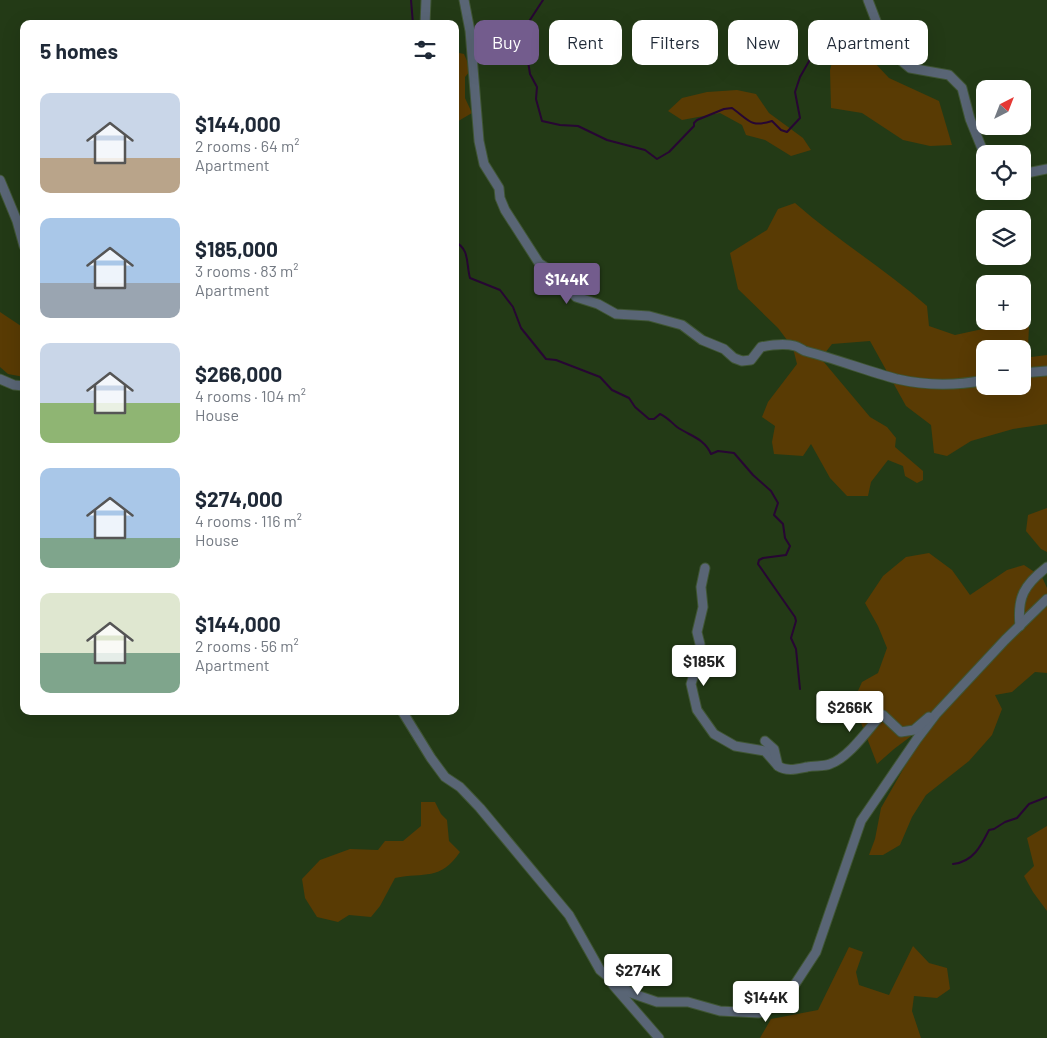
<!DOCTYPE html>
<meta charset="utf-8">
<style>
:root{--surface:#fff;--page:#f2f2f3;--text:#1f2937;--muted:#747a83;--accent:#735c8d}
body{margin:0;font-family:Barlow,sans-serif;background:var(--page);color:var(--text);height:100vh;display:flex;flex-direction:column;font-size:19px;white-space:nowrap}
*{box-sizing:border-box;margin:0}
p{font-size:16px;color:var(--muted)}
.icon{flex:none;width:28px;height:28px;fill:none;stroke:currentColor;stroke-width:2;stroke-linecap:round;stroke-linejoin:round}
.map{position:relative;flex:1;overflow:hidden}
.drawer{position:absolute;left:20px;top:20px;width:439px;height:695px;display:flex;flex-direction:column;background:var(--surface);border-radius:10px;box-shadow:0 5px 20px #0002}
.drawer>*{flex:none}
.top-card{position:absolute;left:474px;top:20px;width:475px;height:45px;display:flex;gap:10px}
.needle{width:32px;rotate:42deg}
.controls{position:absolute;left:976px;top:80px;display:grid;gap:10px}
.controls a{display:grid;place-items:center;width:55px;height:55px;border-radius:10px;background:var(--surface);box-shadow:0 5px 20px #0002;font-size:25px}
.price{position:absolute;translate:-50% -42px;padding:0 11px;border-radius:5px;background:#fff;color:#222;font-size:16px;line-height:32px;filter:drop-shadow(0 1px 2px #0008)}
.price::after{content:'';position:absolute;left:50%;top:30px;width:15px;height:11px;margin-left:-8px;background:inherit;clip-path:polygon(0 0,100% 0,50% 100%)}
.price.on{background:var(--accent);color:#fff}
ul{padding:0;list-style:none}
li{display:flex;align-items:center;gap:15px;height:125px;padding:0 20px}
li span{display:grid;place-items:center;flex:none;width:140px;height:100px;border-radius:10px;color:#555}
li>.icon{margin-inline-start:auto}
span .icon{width:60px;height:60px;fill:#fffc;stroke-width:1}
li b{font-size:21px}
h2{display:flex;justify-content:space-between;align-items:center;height:60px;padding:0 20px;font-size:21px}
.tag{padding:0 18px;border-radius:10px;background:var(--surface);box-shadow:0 5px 20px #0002;font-size:18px;line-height:45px}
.tag.on{background:var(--accent);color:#fff}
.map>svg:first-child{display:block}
.green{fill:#593b04;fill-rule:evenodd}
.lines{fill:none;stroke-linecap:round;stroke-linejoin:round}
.stream{stroke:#270633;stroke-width:2}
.minor-casing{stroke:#3f5533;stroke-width:11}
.minor{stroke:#596575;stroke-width:9}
</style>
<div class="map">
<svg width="1047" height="1038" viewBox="0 0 1047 1038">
<rect width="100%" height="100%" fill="#233a16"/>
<g class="green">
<polygon points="854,41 889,78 939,101 952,145 930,146 903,140 862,113 831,108 830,70 836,47"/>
<polygon points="455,52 464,54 471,70 465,77 465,98 472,113 455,123"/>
<polygon points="737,90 756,94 769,113 803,138 811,150 791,156 765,140 746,135 742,125 720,113 682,120 668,111 682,98 707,92"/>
<path d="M795 203C837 240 885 269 927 306L929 326 955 335 1001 325 1029 327 1028 346 1031 357 1047 355V424L1013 429 971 441 947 456 934 453 931 425 906 406 870 341 832 344 825 353 823 361 870 417 887 427 896 438 895 447 923 471V480L917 483 905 476 903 466 888 460 871 482 868 496H847L830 478 811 444 803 456 774 454 772 442 775 426 762 417 768 402 797 364 793 348 778 328 738 289 730 253 767 230 778 209ZM985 349H1022V386H985Z"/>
<polygon points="0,312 24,328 24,377 8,374 0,367"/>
<polygon points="1047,508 1047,552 1041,549 1026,531 1028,515"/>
<polygon points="929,553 952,570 970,595 1007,570 1024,565 1042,577 1047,588 1047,673 1035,672 1012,692 995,695 1002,709 992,735 969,761 926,795 912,817 900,845 883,855 869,855 875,839 881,808 930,722 894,749 877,764 853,702 862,682 878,673 887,648 878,626 865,603 883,576 906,557"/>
<path d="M421 802H435L441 814 447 820 449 841 460 852C440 881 425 872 395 878L380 906 371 917 349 915 338 922 317 917 305 898 302 879 320 860 350 849 378 850 385 841H403L421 826Z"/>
<polygon points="1047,826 1047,911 1033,892 1024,876 1034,866 1027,838"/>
<polygon points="913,946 929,963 947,968 950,989 937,998 914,996 912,1011 921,1038 760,1038 771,1019 818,1010 849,947 863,952 856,972 859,985 889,995"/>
</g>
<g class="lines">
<g class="stream">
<polyline points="411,0 413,24"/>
<path d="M543 0 528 23 526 40 527 55 530 74 537 87 536 99 542 121 560 125 578 126 607 140 645 150 657 159 669 152 694 126V123L697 120 724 109 732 108C749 120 750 128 772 121L781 130 787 132 800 118 795 92 800 77 812 56 821 45 836 42"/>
<path d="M455 242C470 249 466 264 470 278L500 290 513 307 521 328 546 359 556 360 600 377 612 390 629 398 635 407 649 419H654L660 414C667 417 671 422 677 427 690 436 704 438 711 454L718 451 734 453 753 475 771 491 778 503 774 515 783 524 785 538 790 546 786 555 763 558 759 560 758 564 795 617 796 621 791 638 796 649 800 689"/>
<path d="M953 864C973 862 981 846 989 830L994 829 1005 822 1017 818 1029 804 1047 797"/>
</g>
<g class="minor-casing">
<g id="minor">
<path d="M464 0 470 31 479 141 484 164 499 188 500 198 505 210 539 263 556 274 576 297 598 304 616 314 649 316 682 325 702 340 724 349 734 358 742 361 751 360 761 347C771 345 785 343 795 346 799 347 802 350 805 351 836 359 867 371 897 379 927 386 955 386 985 380"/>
<polyline points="868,0 881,34 891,52 910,68 949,75 962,88 970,119 985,156"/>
<polyline points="425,24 426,0"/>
<polyline points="1022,174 1047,169"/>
<polyline points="0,180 17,221 24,246"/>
<polyline points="1022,373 1047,371"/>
<polyline points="0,379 14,385 24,386"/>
<polyline points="705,568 701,587 703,607 697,632 700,644 699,658 691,684 697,710 714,734 735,746 765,751 778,766"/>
<path d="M1020 626C1017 597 1024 585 1047 567"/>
<polyline points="402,711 431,758 445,777 460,787 480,808 569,915 600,970 612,980 631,993 657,1002 688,1002 720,1011 759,1013 786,998 816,952 861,821 917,739 936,714 1005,640 1047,599"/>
<path d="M765 741 774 749 778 766C787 772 797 769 807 767 815 765 823 767 830 764 848 758 867 731 880 716L883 715 901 732 914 730 929 717"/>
<polyline points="613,985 659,1038"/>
</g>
</g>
<use href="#minor" class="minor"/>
</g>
</svg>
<div class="controls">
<a><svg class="needle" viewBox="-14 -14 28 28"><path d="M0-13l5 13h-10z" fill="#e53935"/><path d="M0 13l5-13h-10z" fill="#747a83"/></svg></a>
<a><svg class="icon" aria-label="locate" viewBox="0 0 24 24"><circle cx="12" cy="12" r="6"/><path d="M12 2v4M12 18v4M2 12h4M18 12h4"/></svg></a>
<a><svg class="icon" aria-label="layers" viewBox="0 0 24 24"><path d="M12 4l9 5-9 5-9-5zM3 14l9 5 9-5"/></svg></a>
<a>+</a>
<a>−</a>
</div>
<b class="price on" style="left:567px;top:305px">$144K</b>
<b class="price" style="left:704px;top:687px">$185K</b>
<b class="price" style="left:850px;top:733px">$266K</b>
<b class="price" style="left:638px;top:996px">$274K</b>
<b class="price" style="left:766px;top:1023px">$144K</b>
<div class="top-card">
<a class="tag on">Buy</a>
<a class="tag">Rent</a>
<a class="tag">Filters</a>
<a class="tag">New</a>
<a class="tag">Apartment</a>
</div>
<section class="drawer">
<h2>5 homes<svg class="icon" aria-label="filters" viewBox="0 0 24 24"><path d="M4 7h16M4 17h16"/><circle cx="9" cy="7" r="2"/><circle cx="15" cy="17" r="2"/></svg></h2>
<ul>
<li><span style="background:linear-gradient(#c9d6e8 65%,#b9a48a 0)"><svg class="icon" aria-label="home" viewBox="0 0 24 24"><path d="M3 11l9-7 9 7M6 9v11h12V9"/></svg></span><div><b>$144,000</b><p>2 rooms · 64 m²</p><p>Apartment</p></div></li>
<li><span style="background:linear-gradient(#a9c7e8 65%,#9aa5b1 0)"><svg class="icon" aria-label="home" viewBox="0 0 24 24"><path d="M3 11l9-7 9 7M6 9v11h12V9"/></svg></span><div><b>$185,000</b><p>3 rooms · 83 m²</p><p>Apartment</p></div></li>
<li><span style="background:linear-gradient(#c9d6e8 60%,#8fb573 0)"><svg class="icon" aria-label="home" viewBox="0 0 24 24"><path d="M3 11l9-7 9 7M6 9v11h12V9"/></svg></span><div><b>$266,000</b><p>4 rooms · 104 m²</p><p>House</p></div></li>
<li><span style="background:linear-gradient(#a9c7e8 70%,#7fa58c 0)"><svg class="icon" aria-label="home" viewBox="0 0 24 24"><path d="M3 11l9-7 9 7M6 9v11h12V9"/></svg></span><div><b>$274,000</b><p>4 rooms · 116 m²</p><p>House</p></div></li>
<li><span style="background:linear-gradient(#dfe7d0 60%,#7fa58c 0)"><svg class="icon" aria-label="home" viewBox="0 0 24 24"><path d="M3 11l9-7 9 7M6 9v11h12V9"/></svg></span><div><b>$144,000</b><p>2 rooms · 56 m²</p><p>Apartment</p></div></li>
</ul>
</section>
</div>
